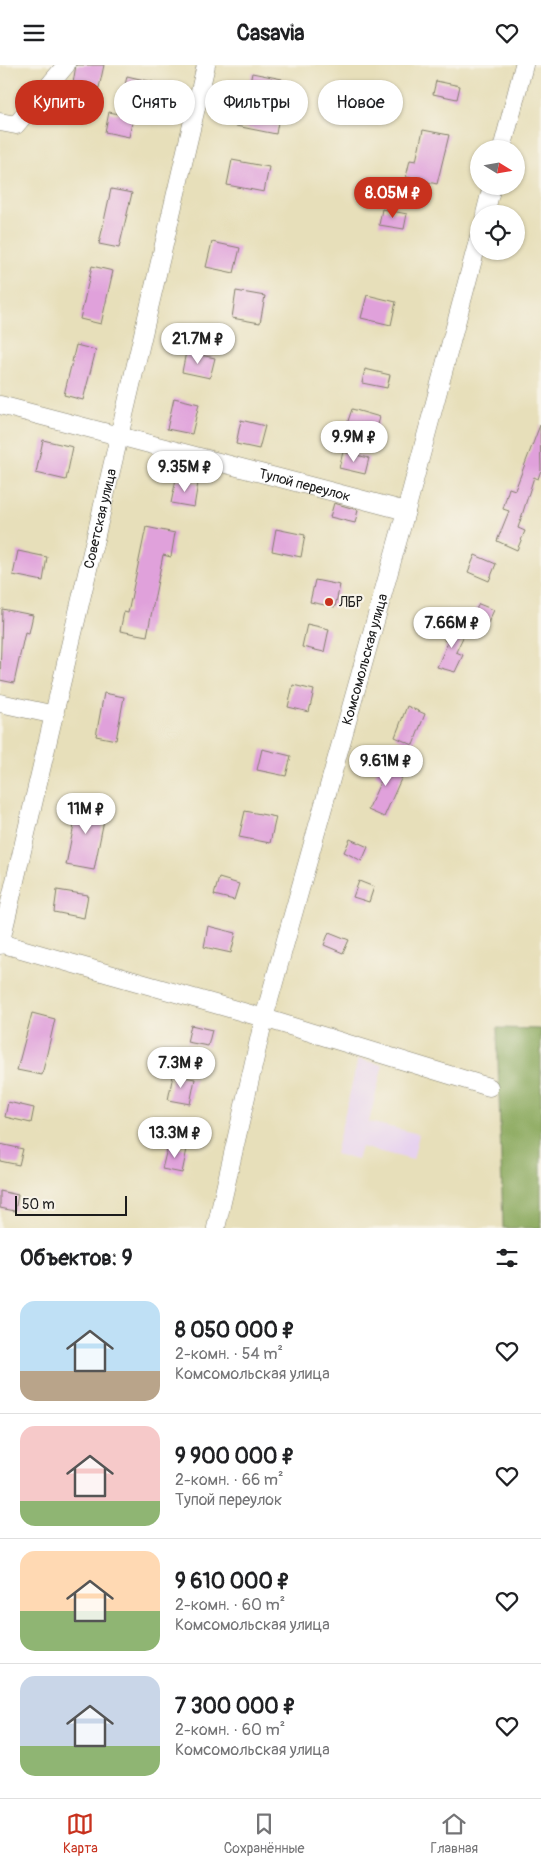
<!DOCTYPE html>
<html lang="ru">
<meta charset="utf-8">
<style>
:root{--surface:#fff;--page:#f6f6f6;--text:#202124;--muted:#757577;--line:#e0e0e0;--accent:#c8321e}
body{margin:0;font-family:Pangolin,sans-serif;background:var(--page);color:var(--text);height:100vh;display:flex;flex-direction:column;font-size:19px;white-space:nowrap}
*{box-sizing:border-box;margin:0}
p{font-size:16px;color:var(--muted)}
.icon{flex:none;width:28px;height:28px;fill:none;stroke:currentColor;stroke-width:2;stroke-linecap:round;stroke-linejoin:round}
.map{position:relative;height:1163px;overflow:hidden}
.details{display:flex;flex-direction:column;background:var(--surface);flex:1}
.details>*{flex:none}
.hud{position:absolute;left:15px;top:15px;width:511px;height:45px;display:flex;gap:10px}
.needle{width:32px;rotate:101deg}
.controls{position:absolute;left:470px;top:75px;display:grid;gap:10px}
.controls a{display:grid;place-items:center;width:55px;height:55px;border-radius:50%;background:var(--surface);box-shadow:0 1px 4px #0004;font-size:25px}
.scale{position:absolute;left:15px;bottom:12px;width:112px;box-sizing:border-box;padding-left:5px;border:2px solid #1c1c1c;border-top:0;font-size:14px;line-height:18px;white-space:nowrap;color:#1c1c1c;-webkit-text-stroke:4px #f7f3e8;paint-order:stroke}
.price{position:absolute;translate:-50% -42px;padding:0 11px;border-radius:18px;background:#fff;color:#222;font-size:16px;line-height:32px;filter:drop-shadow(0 1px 2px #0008)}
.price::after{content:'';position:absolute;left:50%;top:30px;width:15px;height:11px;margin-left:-8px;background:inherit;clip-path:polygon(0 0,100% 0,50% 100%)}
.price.selected{background:var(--accent);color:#fff}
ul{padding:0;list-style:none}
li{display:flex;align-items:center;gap:15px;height:125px;padding:0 20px}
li+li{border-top:1px solid var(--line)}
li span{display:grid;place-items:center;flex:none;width:140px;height:100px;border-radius:15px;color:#555}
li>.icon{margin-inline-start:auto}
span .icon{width:60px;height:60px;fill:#fffc;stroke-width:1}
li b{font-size:21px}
h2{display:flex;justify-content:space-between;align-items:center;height:60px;padding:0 20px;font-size:21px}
.tag{padding:0 18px;border-radius:22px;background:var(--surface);box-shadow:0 1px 4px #0004;font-size:18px;line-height:45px}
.tag.selected{background:var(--accent);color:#fff}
header{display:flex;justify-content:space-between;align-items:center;height:65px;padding:0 20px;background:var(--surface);font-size:22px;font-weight:800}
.tabs{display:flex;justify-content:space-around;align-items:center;height:70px;border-top:1px solid var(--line);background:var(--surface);font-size:14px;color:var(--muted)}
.tabs a{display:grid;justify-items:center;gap:2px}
.tabs .selected{color:var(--accent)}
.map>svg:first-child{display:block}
.built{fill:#e7d2ef}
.forest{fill:#89a85c;stroke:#52623c}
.building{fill:#e0a1db}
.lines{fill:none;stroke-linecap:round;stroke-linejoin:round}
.minor-casing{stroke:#827e6b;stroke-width:19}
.minor{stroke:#fff;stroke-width:18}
.poi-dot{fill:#c8321e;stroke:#f7f3e8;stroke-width:2}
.labels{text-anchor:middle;stroke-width:4.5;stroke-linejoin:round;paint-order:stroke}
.street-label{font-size:14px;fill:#1c1c1c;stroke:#f7f3e8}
.poi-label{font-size:14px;fill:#1c1c1c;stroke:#f7f3e8;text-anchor:start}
</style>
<header><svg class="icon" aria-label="menu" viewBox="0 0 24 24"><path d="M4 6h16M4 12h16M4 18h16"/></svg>Casavia<svg class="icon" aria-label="heart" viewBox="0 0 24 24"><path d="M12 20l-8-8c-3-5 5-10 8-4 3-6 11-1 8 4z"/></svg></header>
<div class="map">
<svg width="541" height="1163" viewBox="0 0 541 1163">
<rect width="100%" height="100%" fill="#f7f3e8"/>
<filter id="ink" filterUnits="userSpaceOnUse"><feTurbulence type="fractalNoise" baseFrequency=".02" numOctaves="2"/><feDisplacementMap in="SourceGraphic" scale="10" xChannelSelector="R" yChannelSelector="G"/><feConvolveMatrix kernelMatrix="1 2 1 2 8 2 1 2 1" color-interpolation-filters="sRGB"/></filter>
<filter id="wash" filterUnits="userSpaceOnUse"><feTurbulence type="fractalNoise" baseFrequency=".0096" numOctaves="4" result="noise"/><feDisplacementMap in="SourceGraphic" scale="20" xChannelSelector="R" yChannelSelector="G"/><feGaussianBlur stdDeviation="1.12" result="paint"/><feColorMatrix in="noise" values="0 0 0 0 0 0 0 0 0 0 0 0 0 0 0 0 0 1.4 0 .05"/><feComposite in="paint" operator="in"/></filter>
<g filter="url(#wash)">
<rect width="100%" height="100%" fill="#e7dfba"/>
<polygon class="built" points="358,994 383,1000 369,1057 419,1069 413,1095 361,1082 357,1095 335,1089"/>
<polygon class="forest" points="497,963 541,964 541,1163 503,1163"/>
<g id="blocks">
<g class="building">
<polygon points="76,0 104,0 99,23 73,18"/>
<polygon points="252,8 282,14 277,44 280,45 276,69 236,61 241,37 246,38"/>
<polygon points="127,11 153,17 147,41 136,38 129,72 105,67 109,47 119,49"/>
<polygon points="436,16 460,21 457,34 433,29"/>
<polygon points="423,65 449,70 437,119 406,112 410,95 416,96"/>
<polygon points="232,95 269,102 264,127 227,120"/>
<polygon points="111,124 132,128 119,183 99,179"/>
<polygon points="382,144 407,149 404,164 379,160"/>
<polygon points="212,177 240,183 234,208 206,202"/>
<polygon points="92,201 113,206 101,259 80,254"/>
<polygon points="236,226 265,231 260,258 232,253"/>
<polygon points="367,230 396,237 391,260 361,253"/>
<polygon points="76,280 96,285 83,335 64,330"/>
<polygon points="186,287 215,293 210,313 182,307"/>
<polygon points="365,304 390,310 387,323 362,318"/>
<polygon points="174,333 199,339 192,369 167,364"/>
<polygon points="352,344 380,352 376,367 347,359"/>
<polygon points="241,355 265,361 259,384 236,379"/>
<polygon points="540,360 541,405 538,414 534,412 518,463 525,466 517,485 497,476 509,446 503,444 509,423 515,425"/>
<polygon points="43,375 73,382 66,415 36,408"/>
<polygon points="343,387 369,393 365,409 339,403"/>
<polygon points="176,414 198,418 194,442 171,438"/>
<polygon points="334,438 358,445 355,458 330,452"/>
<polygon points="146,462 175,468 171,492 163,490 147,571 120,566 124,547 128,548"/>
<polygon points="276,464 305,470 301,492 272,486"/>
<polygon points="18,486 47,492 43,516 13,510"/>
<polygon points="475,490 496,499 489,516 468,507"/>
<polygon points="315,515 340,520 335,542 310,537"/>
<polygon points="479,539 494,545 488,558 472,551"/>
<polygon points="2,544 33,550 29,568 25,567 14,618 0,615"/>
<polygon points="307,559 329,564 324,587 302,582"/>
<polygon points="451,559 466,566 456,587 463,590 455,607 437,602 448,577 444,575"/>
<polygon points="293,620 314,625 309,647 288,642"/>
<polygon points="104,628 124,632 116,675 96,671"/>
<polygon points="407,641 425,649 413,680 395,672"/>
<polygon points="262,684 291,691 286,711 257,705"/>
<polygon points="382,695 405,705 384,752 368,745 382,713 375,710"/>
<polygon points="79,735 107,740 94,805 66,800"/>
<polygon points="245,746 276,752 270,778 239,772"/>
<polygon points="350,774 368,782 362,796 344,787"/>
<polygon points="219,813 239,819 234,835 214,830"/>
<polygon points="359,816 374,822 369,837 353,832"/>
<polygon points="57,825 88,830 84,853 54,847"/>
<polygon points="208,861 236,868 231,888 204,882"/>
<polygon points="329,867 349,875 343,888 324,880"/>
<polygon points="32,948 55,954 42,1010 17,1005"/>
<polygon points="191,960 212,965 208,981 187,977"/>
<polygon points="173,1010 195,1014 190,1039 168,1035"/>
<polygon points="8,1037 34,1043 31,1058 5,1052"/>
<polygon points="0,1079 23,1084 19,1100 0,1096"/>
<polygon points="168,1080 187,1084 182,1108 162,1104"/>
<polygon points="0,1126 18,1130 15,1146 0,1143"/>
</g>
</g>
</g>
<g filter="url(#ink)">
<use href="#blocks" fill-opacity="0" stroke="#827e6b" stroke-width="1"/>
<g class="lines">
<g class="minor-casing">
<g id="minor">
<polyline points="0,57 16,60 66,0"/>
<polyline points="502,84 524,0"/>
<polyline points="485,149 492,121"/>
<path id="s1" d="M0 340 406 446"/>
<polyline points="0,638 55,650"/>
<polyline points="0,878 264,953 489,1022"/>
<path id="s2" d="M0 880 206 0"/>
<path id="s3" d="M216 1163 264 953 406 446 479 172"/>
</g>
</g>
<use href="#minor" class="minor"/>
</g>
</g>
<circle class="poi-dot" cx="329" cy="537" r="5"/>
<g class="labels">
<g class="street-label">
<text dy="5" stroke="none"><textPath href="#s1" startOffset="315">Тупой переулок</textPath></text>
<text dy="5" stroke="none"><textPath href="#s2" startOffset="438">Советская улица</textPath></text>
<text dy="5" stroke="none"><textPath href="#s3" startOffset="588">Комсомольская улица</textPath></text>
</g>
<g class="poi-label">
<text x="339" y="542">ЛБР</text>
</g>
</g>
</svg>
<div class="controls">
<a><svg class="needle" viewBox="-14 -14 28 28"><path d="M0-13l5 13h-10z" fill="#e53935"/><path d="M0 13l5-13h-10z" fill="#757577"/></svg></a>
<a><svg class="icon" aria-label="locate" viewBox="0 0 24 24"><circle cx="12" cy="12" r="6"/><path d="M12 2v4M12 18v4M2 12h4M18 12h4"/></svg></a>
</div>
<div class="scale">50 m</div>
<b class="price selected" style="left:393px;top:154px">8.05M ₽</b>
<b class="price" style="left:198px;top:300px">21.7M ₽</b>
<b class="price" style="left:354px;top:398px">9.9M ₽</b>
<b class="price" style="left:185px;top:428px">9.35M ₽</b>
<b class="price" style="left:452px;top:584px">7.66M ₽</b>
<b class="price" style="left:386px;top:722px">9.61M ₽</b>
<b class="price" style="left:86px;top:770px">11M ₽</b>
<b class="price" style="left:181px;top:1024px">7.3M ₽</b>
<b class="price" style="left:175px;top:1094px">13.3M ₽</b>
<div class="hud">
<a class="tag selected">Купить</a>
<a class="tag">Снять</a>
<a class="tag">Фильтры</a>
<a class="tag">Новое</a>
</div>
</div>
<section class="details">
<h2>Объектов: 9<svg class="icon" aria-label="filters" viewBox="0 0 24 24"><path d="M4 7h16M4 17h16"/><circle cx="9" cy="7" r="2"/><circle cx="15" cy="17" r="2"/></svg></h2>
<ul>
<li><span style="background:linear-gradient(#bfe0f5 70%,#b9a48a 0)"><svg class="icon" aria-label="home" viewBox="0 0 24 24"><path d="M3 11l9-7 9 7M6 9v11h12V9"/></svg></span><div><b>8 050 000 ₽</b><p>2-комн. · 54 m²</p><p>Комсомольская улица</p></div><svg class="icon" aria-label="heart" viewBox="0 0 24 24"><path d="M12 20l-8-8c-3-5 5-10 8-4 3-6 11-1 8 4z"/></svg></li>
<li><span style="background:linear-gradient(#f6c9c9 75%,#8fb573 0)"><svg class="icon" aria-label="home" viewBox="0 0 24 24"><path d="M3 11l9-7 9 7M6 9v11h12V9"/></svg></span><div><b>9 900 000 ₽</b><p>2-комн. · 66 m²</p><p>Тупой переулок</p></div><svg class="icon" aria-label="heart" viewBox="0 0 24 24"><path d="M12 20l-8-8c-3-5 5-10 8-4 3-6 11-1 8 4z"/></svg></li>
<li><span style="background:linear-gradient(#ffd9b3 60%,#8fb573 0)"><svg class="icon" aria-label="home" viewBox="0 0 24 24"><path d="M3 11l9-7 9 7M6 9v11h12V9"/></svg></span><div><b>9 610 000 ₽</b><p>2-комн. · 60 m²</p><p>Комсомольская улица</p></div><svg class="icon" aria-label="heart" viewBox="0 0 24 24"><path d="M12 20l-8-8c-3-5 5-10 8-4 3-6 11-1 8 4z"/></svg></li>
<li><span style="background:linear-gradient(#c9d6e8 70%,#8fb573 0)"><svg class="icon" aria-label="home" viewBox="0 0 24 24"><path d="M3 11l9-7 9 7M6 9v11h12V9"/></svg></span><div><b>7 300 000 ₽</b><p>2-комн. · 60 m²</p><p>Комсомольская улица</p></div><svg class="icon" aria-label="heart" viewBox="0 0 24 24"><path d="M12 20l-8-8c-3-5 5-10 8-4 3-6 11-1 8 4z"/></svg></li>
</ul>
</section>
<nav class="tabs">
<a class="selected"><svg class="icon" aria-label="map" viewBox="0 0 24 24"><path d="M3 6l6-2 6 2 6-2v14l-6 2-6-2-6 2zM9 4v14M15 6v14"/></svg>Карта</a>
<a><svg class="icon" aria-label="saved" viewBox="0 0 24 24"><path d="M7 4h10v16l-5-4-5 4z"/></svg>Сохранённые</a>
<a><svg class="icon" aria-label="home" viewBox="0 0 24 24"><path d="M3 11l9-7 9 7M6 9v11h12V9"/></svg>Главная</a>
</nav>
